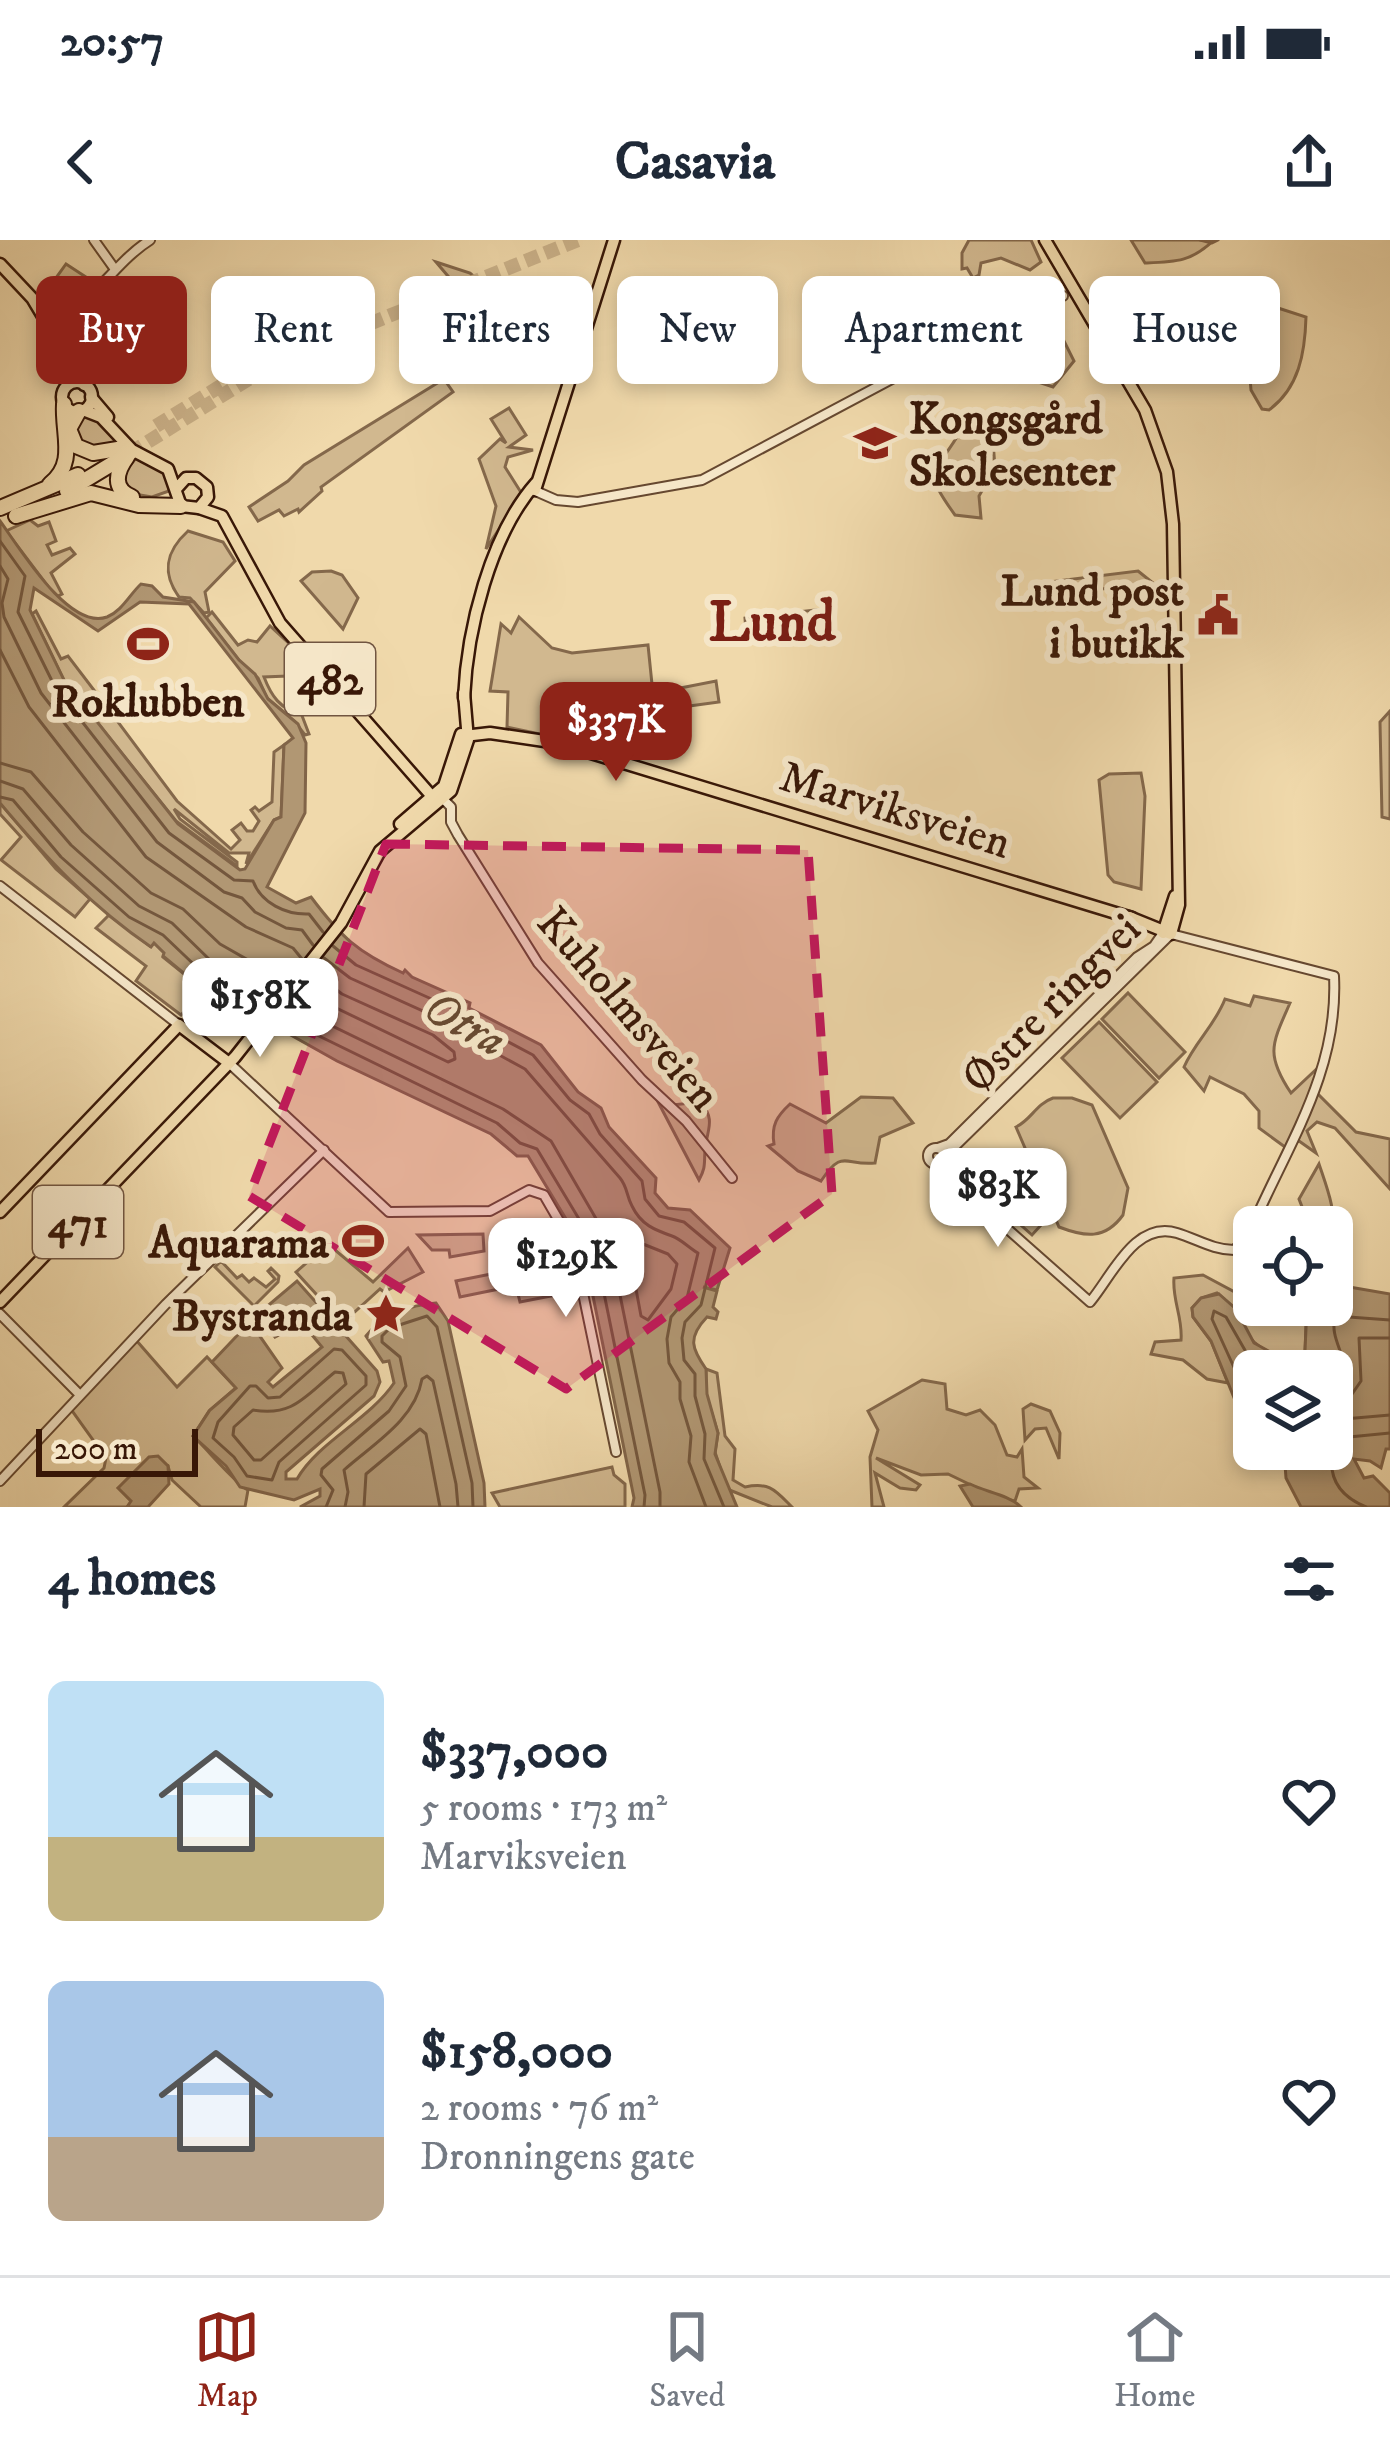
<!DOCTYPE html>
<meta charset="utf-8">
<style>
:root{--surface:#fff;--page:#f2f2f3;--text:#1f2937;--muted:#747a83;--line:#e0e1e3;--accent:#8f2418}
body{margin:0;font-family:"IM FELL DW Pica",serif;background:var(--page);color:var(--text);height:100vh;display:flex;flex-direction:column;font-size:45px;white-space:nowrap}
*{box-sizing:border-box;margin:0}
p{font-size:39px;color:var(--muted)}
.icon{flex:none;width:66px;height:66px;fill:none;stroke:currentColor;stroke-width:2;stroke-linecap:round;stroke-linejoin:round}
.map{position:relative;height:1267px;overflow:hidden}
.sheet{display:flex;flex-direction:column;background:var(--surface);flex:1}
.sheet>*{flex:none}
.top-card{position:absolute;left:36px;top:36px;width:1320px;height:108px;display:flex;gap:24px}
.controls{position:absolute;left:1233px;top:966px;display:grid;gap:24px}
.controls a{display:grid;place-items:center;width:120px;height:120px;border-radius:18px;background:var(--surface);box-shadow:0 6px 18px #0003;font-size:60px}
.scale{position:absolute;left:36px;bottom:30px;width:162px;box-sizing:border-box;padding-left:12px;border:6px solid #381707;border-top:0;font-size:33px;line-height:42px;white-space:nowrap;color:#381707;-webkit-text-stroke:9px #f5e6c8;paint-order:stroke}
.price{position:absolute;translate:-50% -102px;padding:0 27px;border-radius:24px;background:#fff;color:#222;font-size:39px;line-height:78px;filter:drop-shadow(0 3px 6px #0008)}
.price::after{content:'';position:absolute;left:50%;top:72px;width:36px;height:27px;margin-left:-18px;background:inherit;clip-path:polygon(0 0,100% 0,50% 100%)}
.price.current{background:var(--accent);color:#fff}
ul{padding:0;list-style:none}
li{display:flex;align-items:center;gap:36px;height:300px;padding:0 48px}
li span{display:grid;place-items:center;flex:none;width:336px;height:240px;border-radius:18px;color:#555}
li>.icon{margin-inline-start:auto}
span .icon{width:144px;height:144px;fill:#fffc;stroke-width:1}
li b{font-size:51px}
h2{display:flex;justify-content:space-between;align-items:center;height:144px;padding:0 48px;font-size:51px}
.chip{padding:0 42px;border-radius:18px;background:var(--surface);box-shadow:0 6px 18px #0003;font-size:42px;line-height:108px}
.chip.current{background:var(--accent);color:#fff}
.status{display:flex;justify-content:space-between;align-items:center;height:84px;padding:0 60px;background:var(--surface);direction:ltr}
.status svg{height:33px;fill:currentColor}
header{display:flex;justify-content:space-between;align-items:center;height:156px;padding:0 48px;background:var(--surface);font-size:54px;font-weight:700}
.menu{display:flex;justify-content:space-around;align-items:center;height:168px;border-top:3px solid var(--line);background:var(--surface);font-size:33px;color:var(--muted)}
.menu a{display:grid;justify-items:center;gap:6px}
.menu .current{color:var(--accent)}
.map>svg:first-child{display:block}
.green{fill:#d1b88f;stroke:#84684b;stroke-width:3}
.water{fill:#b19773;stroke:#816448;stroke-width:3;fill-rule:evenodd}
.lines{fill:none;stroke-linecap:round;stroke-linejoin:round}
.shore{stroke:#74573d;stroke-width:3}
.stream{stroke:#816448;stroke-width:3}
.highway-tunnel{stroke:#cbb28a;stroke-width:14;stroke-dasharray:14 7;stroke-linecap:butt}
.minor-casing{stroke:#664830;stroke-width:12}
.major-casing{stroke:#381707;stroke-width:15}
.highway-casing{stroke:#381707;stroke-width:18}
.minor{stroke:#f5e6c8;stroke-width:8}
.major{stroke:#f0d9ab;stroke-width:10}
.highway{stroke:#f0d9ab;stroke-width:14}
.marked{fill:#c2185b;fill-opacity:0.2;stroke:#c2185b;stroke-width:9;stroke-dasharray:24 15;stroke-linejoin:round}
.labels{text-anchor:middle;stroke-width:12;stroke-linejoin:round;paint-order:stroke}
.shield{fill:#f5e6c8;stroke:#715541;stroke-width:3}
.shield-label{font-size:42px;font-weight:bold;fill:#381707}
.poi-label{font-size:45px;font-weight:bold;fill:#381707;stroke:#f5e6c8;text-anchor:end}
.street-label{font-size:45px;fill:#381707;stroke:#f5e6c8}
.water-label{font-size:48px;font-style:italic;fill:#684a32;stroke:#f5e6c8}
.district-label{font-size:57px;font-weight:bold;fill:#7a1f14;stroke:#f5e6c8}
</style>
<div class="status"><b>20:57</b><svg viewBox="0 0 49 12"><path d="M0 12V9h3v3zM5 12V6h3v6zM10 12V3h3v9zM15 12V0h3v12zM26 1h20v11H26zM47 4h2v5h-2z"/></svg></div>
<header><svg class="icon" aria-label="back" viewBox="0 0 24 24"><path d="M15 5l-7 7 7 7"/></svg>Casavia<svg class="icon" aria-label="share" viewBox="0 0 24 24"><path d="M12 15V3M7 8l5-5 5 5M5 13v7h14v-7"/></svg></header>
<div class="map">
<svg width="1390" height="1267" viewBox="0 0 1390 1267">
<rect width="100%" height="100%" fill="#f0d9ab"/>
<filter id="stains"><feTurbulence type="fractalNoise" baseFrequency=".00167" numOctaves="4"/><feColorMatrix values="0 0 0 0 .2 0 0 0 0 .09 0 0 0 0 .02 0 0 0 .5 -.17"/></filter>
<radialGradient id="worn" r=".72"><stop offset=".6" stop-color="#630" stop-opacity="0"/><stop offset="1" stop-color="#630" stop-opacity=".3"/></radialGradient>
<g class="green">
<polygon points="969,0 1031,0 1041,22 1030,30 1001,18 981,23 979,35 973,38 967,28 962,29 962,13"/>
<path d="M1131 0H1214C1191 22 1176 22 1145 23Z"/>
<polygon points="436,22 470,33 484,45 477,52 486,63 417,62 443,52 453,42"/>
<polygon points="66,24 92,41 72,62 55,70 64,55 56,38"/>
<polygon points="1035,65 1054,81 1074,121 1053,147 1032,140 1005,105 1006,87"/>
<path d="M1278 68 1306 77C1305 113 1299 148 1269 170L1262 169 1251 150 1250 138 1270 121Z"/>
<polygon points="444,139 453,152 321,247 322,251 299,272 298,269 284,276 279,270 258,281 249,267 288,241 304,225"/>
<polygon points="509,168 526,195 509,207 533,210 508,217 505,227 522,254 486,309 496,266 479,219 500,199 506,203 491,179"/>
<polygon points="81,175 98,179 119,203 83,207 73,186"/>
<path d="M961 190 979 192 993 201 995 228 979 256 981 278 955 275C919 225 935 237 961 190Z"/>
<polygon points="136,218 166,232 169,251 152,257 128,253 120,238"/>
<polygon points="30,280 38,286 49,282 56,301 47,305 52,315 70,308 75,314 51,333 62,354 56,357 6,291"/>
<path d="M188 291 223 302 235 321 205 352 209 372 204 373 190 358 179 357C161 332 166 311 188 291Z"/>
<polygon points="331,331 342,335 358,358 343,389 301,341 312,332"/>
<polygon points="1138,331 1153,343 1051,355 1049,342"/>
<polygon points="815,370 805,391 794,386 746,392 745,378"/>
<polygon points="36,371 61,419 68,416 103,462 110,462 106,466 177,561 231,609 240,600 232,590 241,583 247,591 253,591 259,581 251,570 255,567 259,571 272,562 274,512 284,505 281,577 274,580 246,624 249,613 229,613 174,569 180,579 237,622 237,626 176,581 64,441 32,374"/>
<path d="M212 372 238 405 248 400 257 402 270 386 293 407 296 403 311 418 297 434 296 443 288 436 264 437C271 455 280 470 301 473L309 494 305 495 295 482 267 458 258 438 241 423 206 378Z"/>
<polygon points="519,377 552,408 572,413 648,405 654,464 639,466 627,454 613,472 609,472 606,464 583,467 580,491 587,504 507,487 508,452 490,451 501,384 511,393"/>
<polygon points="716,441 719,462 667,469 665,451"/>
<polygon points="1390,471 1390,579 1382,577 1380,482"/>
<polygon points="1141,533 1145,556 1141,649 1114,642 1108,635 1099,540 1109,534"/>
<polygon points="0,563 56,629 90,659 75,677 1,620 21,597 0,574"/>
<polygon points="109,675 150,706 154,703 165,713 163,717 204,750 181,775 136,741 146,726 96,688"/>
<polygon points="1128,753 1185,812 1159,838 1102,779"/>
<path d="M1254 756 1290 763C1272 804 1265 814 1291 853L1325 821 1316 852 1356 892 1390 899V949L1335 888 1317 882 1307 891 1316 913 1299 901 1285 907 1259 888V871L1244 854 1210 837 1204 851 1184 827C1195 802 1215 785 1225 759L1250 766Z"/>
<polygon points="1099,782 1157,842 1120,878 1062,818"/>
<path d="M646 839 672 865 701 862C716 881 707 889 705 910 704 924 706 927 699 940Z"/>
<path d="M861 857 893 858 913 883 880 897 875 923C844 926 843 908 821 941L798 931 768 906 774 904C771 885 777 876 790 864L826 883Z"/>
<path d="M1053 858H1072L1092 865 1128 948 1123 975C1105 1000 1085 997 1059 987L1016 887C1031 880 1036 864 1053 858Z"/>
<path d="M1319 924C1327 948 1337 972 1332 997V987H1310L1299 959Z"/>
<polygon points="1008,935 1029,954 1019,965 1042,984 1032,995 989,957"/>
<polygon points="483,994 484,1011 450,1017 449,1010 432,1010 418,995"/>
<polygon points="328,1004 373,1042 408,1008 423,1032 384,1052 380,1049 348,1078 338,1078 296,1032"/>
<polygon points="221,1021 237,1038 242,1035 249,1042 254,1038 266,1047 275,1039 268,1031 271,1028 279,1036 278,1042 254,1066 215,1027"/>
<polygon points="496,1033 499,1049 460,1057 456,1041"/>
<path d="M1203 1035 1272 1072 1280 1065H1307L1305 1111 1315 1118 1319 1131C1304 1131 1261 1111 1251 1099 1238 1083 1235 1066 1217 1053L1201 1058 1192 1068 1193 1077 1211 1101 1228 1143 1207 1139 1183 1120 1151 1114 1155 1102 1181 1100C1183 1078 1172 1060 1174 1038Z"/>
<polygon points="558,1037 561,1054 520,1062 516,1046"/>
<path d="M136 1100 177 1147 207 1117 236 1148 209 1171 193 1196C205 1207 238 1246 248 1250L245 1267H201L172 1240 168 1226 119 1248 132 1262 127 1267H64L104 1228 106 1218 70 1168Z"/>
<path d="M706 1129 717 1133 725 1196 735 1209 733 1240 745 1247C770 1242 775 1250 792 1267H772L727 1249 715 1212 718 1193 706 1154Z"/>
<polygon points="922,1140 945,1144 947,1169 966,1175 980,1170 995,1185 1007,1215 1017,1217 1022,1209 1024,1237 1038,1248 1019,1249 1015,1261 996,1257 948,1234 921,1235 876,1218 920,1245 916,1250 900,1248 875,1233 884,1267 872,1267 870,1217 878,1190 868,1171"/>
<polygon points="1031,1164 1050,1171 1060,1193 1059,1219 1046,1188 1035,1189 1025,1200 1023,1169"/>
<polygon points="612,1227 614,1235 625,1244 625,1267 500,1267 492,1253"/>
</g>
<g class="water">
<path d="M0 281C19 307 69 391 107 377 122 371 130 354 141 344L152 346 163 357 194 362 239 420 255 434 268 459 298 484 306 503 305 573 267 647 296 663 311 657C341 697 357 712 403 733L405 730 412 737 470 763 469 768 541 805 578 852 601 868 609 887 656 938 655 953 668 968 690 970 730 1008 717 1050 703 1047 717 1051 713 1067 718 1072 716 1079 707 1077C687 1098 692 1109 706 1129L707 1154 718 1193 715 1214 737 1267H632L634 1258 583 1007 528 916H517L491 894 337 821 255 775H246L207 747 204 750 163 716 164 713 154 703 151 707C92 667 46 618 0 563ZM34 348 98 391 140 362 189 364 293 498 284 505 281 577 274 580 245 629 240 630 178 584 64 440 30 370Z"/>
<path d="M297 1041 377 1131 380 1142 374 1156 286 1232V1239H297C318 1202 369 1180 394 1143L389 1121 383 1122 366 1096C382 1075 410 1065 436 1063L448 1081 484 1243 485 1267H300L320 1256V1249L294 1260 240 1247 226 1226 193 1196 210 1170 236 1148 212 1122 250 1082 282 1128 268 1142 273 1147 322 1107 302 1083 275 1097 258 1074Z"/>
<polygon points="1332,1044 1390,1054 1390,1209 1386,1209 1381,1228 1370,1221 1354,1219 1364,1238 1373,1236 1390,1253 1390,1267 1301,1267 1286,1238 1285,1225 1267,1209 1332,1209 1332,1131 1319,1131 1315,1118 1305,1111 1307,1065 1332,1065"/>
<polygon points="1219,1054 1236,1069 1254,1103 1305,1131 1254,1131 1254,1186 1251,1162 1246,1159 1241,1165 1235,1160 1211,1101 1193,1077 1192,1068 1201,1058"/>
<polygon points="158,1216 168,1226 169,1244 148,1267 127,1267 131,1261 118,1248 149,1217"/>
<path d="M970 1244C986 1252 1009 1255 1021 1267H973L960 1246Z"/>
</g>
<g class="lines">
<g class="shore">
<path d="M0 301 25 336 18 372 55 447 169 593 234 640 253 641C261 663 286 675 309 674L323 692"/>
<polyline points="0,326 8,339 2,363 4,377 41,453 157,602 224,652 242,658 255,672 286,688 302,690 313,705"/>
<polyline points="0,410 29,467 146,617 246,687 293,708 302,719"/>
<polyline points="0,523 31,532 83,592 151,653 183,669 220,704 285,741"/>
<polyline points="0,541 23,549 71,605 139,666 172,683 211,721 273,755"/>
<polyline points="0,557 13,560 61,617 129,677 163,695 205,735 248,762 264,767"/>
<polyline points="333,706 356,725 456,770 465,779 533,815 570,860 589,874 600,894 642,941 645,959 659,976 684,982 715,1008 701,1065 685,1082 682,1098 684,1120 695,1134 695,1156 705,1194 704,1219 724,1267"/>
<path d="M324 718 350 738 445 781 457 792 525 829 620 938C628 948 626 955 632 966 641 985 655 990 672 996 681 999 689 1008 698 1013L687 1058 671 1077 667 1099 669 1123 680 1142V1159L691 1196 689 1222 706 1267"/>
<polyline points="299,750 448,822 455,819 454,812 433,795 342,754 313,732"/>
<polyline points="287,764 503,869 551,901 609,1001 660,1252 660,1267"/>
<polyline points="278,776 497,883 520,903 537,909 594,1004 645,1255 644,1267"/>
<polygon points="633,1000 668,1014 677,1024 671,1049 648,1080 641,1076 628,1006"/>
<polyline points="1390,1098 1359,1098 1361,1141 1339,1173 1344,1179 1390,1175"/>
<polygon points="334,1109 342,1110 366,1136 366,1145 279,1222 272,1240 247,1236 234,1217 213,1198 218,1182 250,1146 256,1146 268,1158 280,1157"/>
<path d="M335 1132 343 1133 346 1144 261 1220H254L233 1195 234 1187 253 1170C293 1177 305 1156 335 1132Z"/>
<polyline points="1254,1150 1242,1145 1212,1079 1214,1071 1226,1077 1246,1112 1282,1131"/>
<path d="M1332 1153 1345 1130C1343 1110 1330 1097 1335 1076L1390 1080"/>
<polyline points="326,1267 333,1250 321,1235 322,1229 389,1171 406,1146 400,1117 382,1102 382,1096 390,1088 427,1076 437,1087 472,1243 473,1267"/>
<path d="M345 1267 348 1252 344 1230C373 1204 415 1180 422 1139L427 1136 433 1141 456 1244 458 1267"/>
<polyline points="364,1267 366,1234 420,1189 426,1194 440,1267"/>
<path d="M1366 1267C1344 1258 1329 1242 1332 1216L1349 1197 1390 1193"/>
</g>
<polyline class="stream" points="1200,0 1212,3 1218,0"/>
<g class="highway-tunnel">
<polyline points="156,186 224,144"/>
<polyline points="130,213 247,140 309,108 578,0"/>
</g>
<g class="minor-casing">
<g id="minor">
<polyline points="94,0 114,28"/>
<path d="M46 81C92 69 112 24 150 0"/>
<path d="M531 249 556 260 578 262 702 240 905 132 920 129 927 120C961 101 1026 53 1063 56"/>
<polyline points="443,559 451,567 451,582 458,595 538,723 642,840 686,881 732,938"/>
<polyline points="0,646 179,785"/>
<polyline points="229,823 389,972 490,971 529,950 544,955 573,1005 616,1212"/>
<polyline points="938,908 949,904 1137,717 1154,706 1163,693"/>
<circle cx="936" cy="916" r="8"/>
<path d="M941 923 977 962 1090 1062C1112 1036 1135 980 1177 993 1197 999 1213 1010 1234 1010L1247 999C1283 911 1339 836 1334 736L1171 694 944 917"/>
<polyline points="0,1074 79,1154"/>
<polyline points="0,1241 166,1064 324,910"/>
</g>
</g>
<g class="major-casing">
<g id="major">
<polyline points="1045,0 1145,170 1167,232 1173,284 1179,665 1171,694 1129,677"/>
<polyline points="0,24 32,58 84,145"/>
<circle cx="77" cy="157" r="15"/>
<polyline points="91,157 108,177"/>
<polyline points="83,170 101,177 132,210 168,229 181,266 199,268 208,257 207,247 196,238 186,238 177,248"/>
<polyline points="535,250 614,0"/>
<polyline points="199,268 222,276 280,383 436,561"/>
<path d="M464 458C467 390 490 295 536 243"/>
<polyline points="464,496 490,493 558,503 1132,678"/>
<polyline points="400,584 444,546 461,494"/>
<polyline points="1163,693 1175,656"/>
<polyline points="0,972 179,785 229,823"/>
<polyline points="0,1062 235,817 341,683 380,611 451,551 468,500 464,453"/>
</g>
</g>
<g class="highway-casing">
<g id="highway">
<polyline points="79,171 69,189 76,206 93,213 124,208"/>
<path d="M127 217C116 232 112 249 132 257"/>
<path d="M50 244C77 223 62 194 64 164"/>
<polyline points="67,251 130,213"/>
<polyline points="0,268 78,235"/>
<polyline points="16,276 91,253 139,265 181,266"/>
</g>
</g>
<use href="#minor" class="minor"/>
<use href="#major" class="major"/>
<use href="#highway" class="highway"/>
</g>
<path class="marked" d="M386 604 808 610 832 954 566 1149 249 956Z"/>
<defs>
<g id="university-bare" transform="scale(3.24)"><path d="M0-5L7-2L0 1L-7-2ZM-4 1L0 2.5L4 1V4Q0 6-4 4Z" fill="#8f2418" stroke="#f5e6c8" stroke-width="2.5" paint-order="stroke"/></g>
<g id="civic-bare" transform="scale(3.24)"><path d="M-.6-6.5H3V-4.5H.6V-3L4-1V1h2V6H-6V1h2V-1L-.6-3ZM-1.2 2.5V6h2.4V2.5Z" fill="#8f2418" stroke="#f5e6c8" stroke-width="2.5" paint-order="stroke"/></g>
<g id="stadium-bare" transform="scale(3.24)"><path d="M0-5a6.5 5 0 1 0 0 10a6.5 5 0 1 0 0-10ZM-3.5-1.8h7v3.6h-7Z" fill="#8f2418" stroke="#f5e6c8" stroke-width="2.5" paint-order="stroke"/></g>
<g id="sight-bare" transform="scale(3.24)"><path d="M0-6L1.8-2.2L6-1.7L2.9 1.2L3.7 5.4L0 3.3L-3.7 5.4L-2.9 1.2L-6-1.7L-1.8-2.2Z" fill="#8f2418" stroke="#f5e6c8" stroke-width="2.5" paint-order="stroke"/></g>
</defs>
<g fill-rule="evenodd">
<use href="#university-bare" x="875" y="203"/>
<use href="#civic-bare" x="1218" y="375"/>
<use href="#stadium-bare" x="148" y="404"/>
<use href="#stadium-bare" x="363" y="1001"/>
<use href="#sight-bare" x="386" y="1074"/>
</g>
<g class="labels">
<g class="shield">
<rect x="285" y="403" width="90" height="72" rx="9"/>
<rect x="33" y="946" width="90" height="72" rx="9"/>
</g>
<g class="shield-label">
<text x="330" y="454">482</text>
<text x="78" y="997">471</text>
</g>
<g class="poi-label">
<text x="909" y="193" text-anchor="start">Kongsgård<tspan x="909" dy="52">Skolesenter</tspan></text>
<text x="1184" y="365">Lund post<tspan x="1184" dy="52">i butikk</tspan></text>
<text x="148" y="476" text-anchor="middle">Roklubben</text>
<text x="329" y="1017">Aquarama</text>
<text x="352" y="1090">Bystranda</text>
</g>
<g class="street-label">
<text transform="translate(896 568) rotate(17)" y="16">Marviksveien</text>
<text transform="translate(1050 762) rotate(-45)" y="16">Østre ringvei</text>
<text transform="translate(630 768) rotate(49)" y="16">Kuholmsveien</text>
</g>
<g class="water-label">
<text transform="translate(466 782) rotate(29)" y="17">Otra</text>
</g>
<g class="district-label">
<text x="772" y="400">Lund</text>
</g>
</g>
<rect width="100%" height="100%" filter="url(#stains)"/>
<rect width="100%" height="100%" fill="url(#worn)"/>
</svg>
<div class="controls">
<a><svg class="icon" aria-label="locate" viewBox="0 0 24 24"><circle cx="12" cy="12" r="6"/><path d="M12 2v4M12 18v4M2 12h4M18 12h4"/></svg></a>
<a><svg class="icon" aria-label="layers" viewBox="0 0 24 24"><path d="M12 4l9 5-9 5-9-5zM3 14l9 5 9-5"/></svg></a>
</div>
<div class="scale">200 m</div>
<b class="price current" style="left:616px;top:544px">$337K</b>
<b class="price" style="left:260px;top:820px">$158K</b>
<b class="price" style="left:998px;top:1010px">$83K</b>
<b class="price" style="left:566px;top:1080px">$129K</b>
<div class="top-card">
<a class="chip current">Buy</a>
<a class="chip">Rent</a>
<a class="chip">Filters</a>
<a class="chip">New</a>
<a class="chip">Apartment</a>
<a class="chip">House</a>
</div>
</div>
<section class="sheet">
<h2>4 homes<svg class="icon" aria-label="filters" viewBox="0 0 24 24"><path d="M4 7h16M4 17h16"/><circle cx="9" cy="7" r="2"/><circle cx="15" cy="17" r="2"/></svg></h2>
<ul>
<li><span style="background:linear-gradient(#bfe0f5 65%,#c2b280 0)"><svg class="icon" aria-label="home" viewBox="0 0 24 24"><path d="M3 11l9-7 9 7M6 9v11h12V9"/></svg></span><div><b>$337,000</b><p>5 rooms · 173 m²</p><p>Marviksveien</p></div><svg class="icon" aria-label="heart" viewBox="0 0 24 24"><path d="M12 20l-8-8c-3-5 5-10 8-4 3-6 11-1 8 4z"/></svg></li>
<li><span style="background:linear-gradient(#a9c7e8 65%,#b9a48a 0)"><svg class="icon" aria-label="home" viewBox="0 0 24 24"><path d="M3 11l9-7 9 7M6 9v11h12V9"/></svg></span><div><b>$158,000</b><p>2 rooms · 76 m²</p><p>Dronningens gate</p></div><svg class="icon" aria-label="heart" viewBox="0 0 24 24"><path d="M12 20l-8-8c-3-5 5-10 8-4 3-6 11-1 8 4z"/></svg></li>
</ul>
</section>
<nav class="menu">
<a class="current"><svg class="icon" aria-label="map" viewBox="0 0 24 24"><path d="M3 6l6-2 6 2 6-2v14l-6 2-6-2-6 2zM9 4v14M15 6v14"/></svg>Map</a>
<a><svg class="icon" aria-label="saved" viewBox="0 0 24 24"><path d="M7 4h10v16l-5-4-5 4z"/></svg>Saved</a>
<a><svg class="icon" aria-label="home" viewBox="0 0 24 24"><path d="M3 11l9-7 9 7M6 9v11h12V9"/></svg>Home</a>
</nav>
